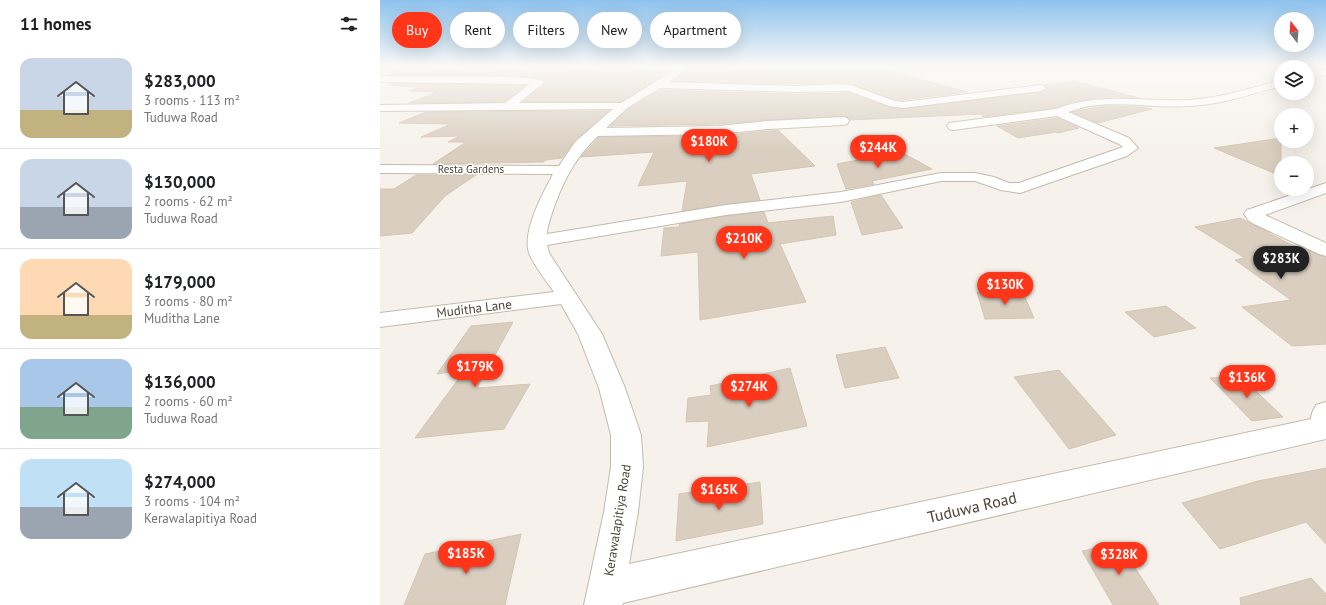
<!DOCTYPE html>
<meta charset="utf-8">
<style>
:root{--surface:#fff;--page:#f6f6f6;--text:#202124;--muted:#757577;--line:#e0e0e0;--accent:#ff3619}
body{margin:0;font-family:"PT Sans",sans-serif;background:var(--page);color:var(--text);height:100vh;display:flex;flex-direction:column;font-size:15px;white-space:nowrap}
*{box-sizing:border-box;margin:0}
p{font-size:13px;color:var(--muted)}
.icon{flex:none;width:22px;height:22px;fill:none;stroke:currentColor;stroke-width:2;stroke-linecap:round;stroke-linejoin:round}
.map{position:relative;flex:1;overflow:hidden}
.panel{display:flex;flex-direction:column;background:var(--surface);width:380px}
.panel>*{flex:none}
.banner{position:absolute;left:12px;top:12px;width:380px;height:36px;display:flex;gap:8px}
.needle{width:26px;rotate:343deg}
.controls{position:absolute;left:894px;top:12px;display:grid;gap:8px}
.controls a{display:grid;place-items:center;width:40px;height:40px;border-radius:50%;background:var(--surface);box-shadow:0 4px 16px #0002;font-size:20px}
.price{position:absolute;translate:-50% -34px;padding:0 9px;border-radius:14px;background:var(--accent);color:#fff;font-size:13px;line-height:26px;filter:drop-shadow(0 1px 2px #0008)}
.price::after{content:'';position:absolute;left:50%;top:24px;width:12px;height:9px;margin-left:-6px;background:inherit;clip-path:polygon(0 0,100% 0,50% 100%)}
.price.on{background:#222;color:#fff}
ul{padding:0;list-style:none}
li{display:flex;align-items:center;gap:12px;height:100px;padding:0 20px}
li+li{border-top:1px solid var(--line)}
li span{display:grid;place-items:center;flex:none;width:112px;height:80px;border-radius:12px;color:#555}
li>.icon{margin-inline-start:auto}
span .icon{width:48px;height:48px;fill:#fffc;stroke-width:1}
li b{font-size:17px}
h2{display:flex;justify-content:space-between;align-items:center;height:48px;padding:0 20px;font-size:17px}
.chip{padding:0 14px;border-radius:18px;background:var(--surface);box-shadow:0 4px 16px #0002;font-size:14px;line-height:36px}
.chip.on{background:var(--accent);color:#fff}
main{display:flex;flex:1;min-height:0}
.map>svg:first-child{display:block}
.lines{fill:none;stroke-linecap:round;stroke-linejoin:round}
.stream{fill:#a4d7f6;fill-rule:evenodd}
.building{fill:#d9cebf;stroke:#d5c6b1}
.minor-casing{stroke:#c3baac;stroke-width:2}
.minor{fill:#fff;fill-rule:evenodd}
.labels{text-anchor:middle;stroke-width:3;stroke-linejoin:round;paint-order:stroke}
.far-street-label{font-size:11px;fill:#4b4337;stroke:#fff}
.street-label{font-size:13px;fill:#4b4337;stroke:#fff}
.near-street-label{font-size:16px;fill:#4b4337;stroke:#fff}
</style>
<main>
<section class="panel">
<h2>11 homes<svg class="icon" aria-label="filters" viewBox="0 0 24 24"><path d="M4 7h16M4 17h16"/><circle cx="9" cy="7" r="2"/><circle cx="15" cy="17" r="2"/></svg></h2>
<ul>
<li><span style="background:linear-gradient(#c9d6e8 65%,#c2b280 0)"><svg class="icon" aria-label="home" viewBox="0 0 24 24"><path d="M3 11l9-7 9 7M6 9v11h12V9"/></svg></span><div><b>$283,000</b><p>3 rooms · 113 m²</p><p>Tuduwa Road</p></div></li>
<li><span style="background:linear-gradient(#c9d6e8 60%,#9aa5b1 0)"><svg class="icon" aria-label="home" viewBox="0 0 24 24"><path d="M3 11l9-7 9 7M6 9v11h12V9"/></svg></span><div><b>$130,000</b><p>2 rooms · 62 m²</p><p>Tuduwa Road</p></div></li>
<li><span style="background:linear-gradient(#ffd9b3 70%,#c2b280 0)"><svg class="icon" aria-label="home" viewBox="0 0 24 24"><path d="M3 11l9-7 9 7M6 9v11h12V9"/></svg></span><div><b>$179,000</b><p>3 rooms · 80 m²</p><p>Muditha Lane</p></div></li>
<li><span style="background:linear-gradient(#a9c7e8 60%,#7fa58c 0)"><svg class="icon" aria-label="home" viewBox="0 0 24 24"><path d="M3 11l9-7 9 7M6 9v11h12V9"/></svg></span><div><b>$136,000</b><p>2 rooms · 60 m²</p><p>Tuduwa Road</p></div></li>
<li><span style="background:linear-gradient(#bfe0f5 60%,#9aa5b1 0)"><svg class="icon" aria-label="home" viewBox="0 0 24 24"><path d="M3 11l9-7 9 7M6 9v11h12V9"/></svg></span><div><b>$274,000</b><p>3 rooms · 104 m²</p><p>Kerawalapitiya Road</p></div></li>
</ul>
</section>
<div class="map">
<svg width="946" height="605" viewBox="0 0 946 605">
<rect width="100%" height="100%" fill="#f6f2eb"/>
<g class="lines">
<polygon class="stream" points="928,67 946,68 946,70 930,68"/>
</g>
<g class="building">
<polygon points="9,67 259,67 264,72 290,72 241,102 143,102 163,85 165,81 156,78 115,75 9,74"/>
<polygon points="312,67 495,67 588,92 523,100 515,100 471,84 458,82 416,84 294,81"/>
<polygon points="695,81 759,98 709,99 676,108 603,117 601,114 470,120 467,117 463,116 388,120 338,124 230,126 248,109 280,90 416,94 469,93 508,107 523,109 661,92 667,89 664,85"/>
<polygon points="9,84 146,85 124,102 29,103 58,92 30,91 39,87 9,85"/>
<polygon points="732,106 761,107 772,109 718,123 692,112 717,107"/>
<polygon points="229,111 194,141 182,158 166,160 163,162 53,164 86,142 68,142 80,136 41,137 71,124 19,123 46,112"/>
<polygon points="677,118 699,128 678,133 676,132 638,138 617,126"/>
<polygon points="398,130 435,166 371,174 380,200 302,211 307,181 258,186 274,152 201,157 219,137 338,136"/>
<polygon points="901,138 901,176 834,148"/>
<polygon points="521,152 552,169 492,181 494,184 466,189 457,164"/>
<polygon points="36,175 96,175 65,196 32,233 0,236 0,189 14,189"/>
<polygon points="501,195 523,228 482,235 471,202"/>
<polygon points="384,212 388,223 453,216 456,235 400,244 426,302 320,320 318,252 281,256 284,228 299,227 300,224 346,216"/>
<polygon points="860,218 910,244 946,257 946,344 912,346 862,307 911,300 855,260 865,258 815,227"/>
<polygon points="597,292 643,293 654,318 605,319"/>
<polygon points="786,306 816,328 774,337 745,312"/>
<polygon points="133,322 97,388 150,384 124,429 35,438 85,370 57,374 91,326"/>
<polygon points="505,347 519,378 465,388 456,355"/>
<polygon points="410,368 427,426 327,447 329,421 306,422 308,398 331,395 330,386"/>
<polygon points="679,370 736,435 689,449 634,377"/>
<polygon points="861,377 903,417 872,421 830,378"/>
<polygon points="946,468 946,544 926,522 840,549 802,503 878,481"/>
<polygon points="380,482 383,524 296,541 299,494"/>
<polygon points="141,534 125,605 24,605 45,554"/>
<polygon points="739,543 779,605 733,605 702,551"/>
<polygon points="931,578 946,594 946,605 861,605 860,598"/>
</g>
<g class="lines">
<g class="minor-casing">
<g id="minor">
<path d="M260 67H311L289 82 416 86 458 84 471 85 515 101 523 102 661 85 666 88 661 91 523 108 509 106 469 91 416 92 280 88 247 108 226 128 338 126 388 121 463 117 467 118 469 121 467 124 463 125 388 129 338 134 218 136C195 157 182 183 172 213 170 220 167 227 167 234L346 205 461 192 561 173H595L614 177 629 183H639L743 147 739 144 677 116 573 130 569 129 567 126 569 123 676 109C722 92 762 102 809 100 840 98 871 88 901 80V86C871 94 840 105 809 106 769 109 726 97 688 112L749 138 758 148 747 156 640 193 621 190 595 181H561L461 202 346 215 167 245 169 253 222 334 245 388 261 435 263 467 258 512 249 564 931 419 932 413 936 405 946 402V439L243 603 242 605H204L224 512 231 467V435L219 388 198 334 181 304 0 327V313L174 292C167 282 153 264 149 253 142 231 163 193 173 174L0 173V165L179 166 195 142 233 109 0 111V105L125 103 150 84 0 82V76C21 76 157 74 164 82L162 84 139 103H241L295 70H264Z"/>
<polygon points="946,69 946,75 927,80 927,74"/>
<polygon points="946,183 946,193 885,215 946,243 946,256 939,254 874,224 868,220 864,214 867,210"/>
</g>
</g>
<use href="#minor" class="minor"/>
</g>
<linearGradient id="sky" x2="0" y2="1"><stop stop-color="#8dc2ee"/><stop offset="0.44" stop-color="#fbf9f6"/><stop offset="1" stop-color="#fbf9f6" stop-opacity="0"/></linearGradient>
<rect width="946" height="151" fill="url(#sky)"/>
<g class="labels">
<g class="far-street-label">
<text x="91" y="173">Resta Gardens</text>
</g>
<g class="street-label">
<text transform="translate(94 308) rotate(-7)" y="5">Muditha Lane</text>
<text transform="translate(237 520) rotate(-81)" y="5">Kerawalapitiya Road</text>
</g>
<g class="near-street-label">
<text transform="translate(592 507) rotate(-13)" y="6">Tuduwa Road</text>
</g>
</g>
</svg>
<div class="controls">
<a><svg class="needle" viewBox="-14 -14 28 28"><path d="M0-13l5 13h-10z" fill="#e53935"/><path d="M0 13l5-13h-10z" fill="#757577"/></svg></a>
<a><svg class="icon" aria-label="layers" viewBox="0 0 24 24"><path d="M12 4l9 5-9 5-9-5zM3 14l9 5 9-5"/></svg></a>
<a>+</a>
<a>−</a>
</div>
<b class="price" style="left:329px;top:163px">$180K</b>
<b class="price" style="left:498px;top:169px">$244K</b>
<b class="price" style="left:364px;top:260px">$210K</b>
<b class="price on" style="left:901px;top:280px">$283K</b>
<b class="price" style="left:625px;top:306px">$130K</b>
<b class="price" style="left:95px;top:388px">$179K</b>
<b class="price" style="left:867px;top:399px">$136K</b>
<b class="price" style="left:369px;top:408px">$274K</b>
<b class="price" style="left:339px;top:511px">$165K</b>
<b class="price" style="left:86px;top:575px">$185K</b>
<b class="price" style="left:739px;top:576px">$328K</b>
<div class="banner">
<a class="chip on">Buy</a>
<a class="chip">Rent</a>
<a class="chip">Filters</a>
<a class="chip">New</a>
<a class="chip">Apartment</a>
</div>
</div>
</main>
